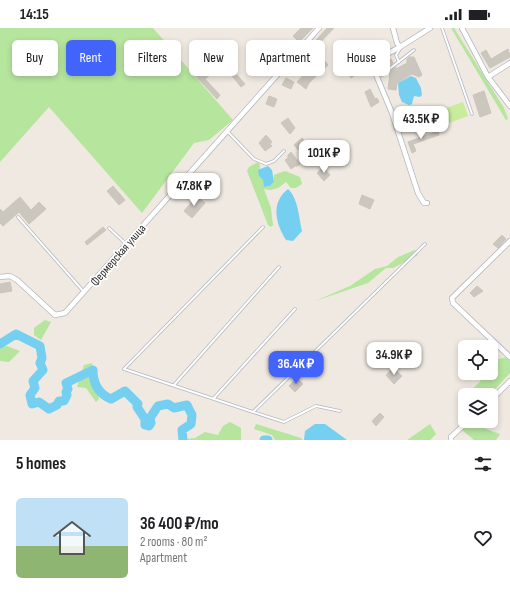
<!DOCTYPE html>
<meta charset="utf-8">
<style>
:root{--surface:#fff;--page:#f2f2f2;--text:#202124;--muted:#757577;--line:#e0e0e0;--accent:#4264fb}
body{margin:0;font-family:"Sofia Sans Condensed",sans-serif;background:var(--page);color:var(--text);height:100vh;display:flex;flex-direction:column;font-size:15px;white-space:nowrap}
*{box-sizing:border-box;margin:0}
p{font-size:13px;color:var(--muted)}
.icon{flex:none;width:22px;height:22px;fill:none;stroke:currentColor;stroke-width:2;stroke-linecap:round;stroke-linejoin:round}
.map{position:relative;height:412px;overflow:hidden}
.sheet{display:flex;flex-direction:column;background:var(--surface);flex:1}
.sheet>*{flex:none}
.banner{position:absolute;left:12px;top:12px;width:486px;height:36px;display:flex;gap:8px}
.controls{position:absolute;left:458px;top:312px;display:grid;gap:8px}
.controls a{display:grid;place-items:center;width:40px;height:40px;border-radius:6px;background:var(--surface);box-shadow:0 2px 6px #0003;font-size:20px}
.price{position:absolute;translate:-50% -34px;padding:0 9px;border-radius:8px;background:#fff;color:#222;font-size:13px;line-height:26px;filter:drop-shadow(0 1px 2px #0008)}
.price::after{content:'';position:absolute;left:50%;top:24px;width:12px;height:9px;margin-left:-6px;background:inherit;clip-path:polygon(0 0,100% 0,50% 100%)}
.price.selected{background:var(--accent);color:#fff}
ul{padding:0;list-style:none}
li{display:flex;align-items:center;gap:12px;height:100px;padding:0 16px}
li+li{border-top:1px solid var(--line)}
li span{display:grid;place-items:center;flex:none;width:112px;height:80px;border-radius:6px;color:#555}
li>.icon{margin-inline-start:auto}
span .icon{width:48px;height:48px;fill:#fffc;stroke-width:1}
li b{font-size:17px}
h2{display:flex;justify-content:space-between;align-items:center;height:48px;padding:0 16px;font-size:17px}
.pill{padding:0 14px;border-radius:6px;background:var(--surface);box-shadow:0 2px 6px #0003;font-size:14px;line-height:36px}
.pill.selected{background:var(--accent);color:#fff}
.status{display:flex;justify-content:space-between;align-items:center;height:28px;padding:0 20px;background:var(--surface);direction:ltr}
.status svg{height:11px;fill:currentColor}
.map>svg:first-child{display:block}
.green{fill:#b6e59e}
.pitch{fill:#c9ec9a}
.water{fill:#75cff0}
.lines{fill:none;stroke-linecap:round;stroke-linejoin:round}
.river{stroke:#75cff0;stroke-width:9}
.building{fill:#cbc7bf;stroke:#cbc5ba}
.lane-casing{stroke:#b4b7c1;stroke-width:3.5}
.street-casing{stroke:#b4b7c1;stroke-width:6}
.lane{stroke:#fff;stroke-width:2}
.street{stroke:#fff;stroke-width:4.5}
.labels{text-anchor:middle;stroke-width:3.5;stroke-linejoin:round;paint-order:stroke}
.street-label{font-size:12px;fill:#2e2e2e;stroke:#fff}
</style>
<div class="status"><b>14:15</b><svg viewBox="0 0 49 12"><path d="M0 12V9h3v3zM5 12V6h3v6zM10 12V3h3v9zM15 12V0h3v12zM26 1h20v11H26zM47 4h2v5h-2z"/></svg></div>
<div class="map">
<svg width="510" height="412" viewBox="0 0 510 412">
<rect width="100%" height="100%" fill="#efe9e1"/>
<g class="green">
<polygon points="0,0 153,0 233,92 209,112 194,115 142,185 49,79 0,134"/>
<polygon points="451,0 454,0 504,80 508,91 506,92"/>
<polygon points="258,134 260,137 259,148 263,152 265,159 270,158 274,154 274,147 285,143 300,149 302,156 296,160 291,160 286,154 278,160 270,162 264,161 271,180 273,197 271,199 268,197 247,143 249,139"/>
<polygon points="415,222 418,227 393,240 386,240 368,255 315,273 350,258 375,241 387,238 398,229"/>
<polygon points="45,292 51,294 41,312 34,307 34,300"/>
<polygon points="7,318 20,323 9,334 0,333 0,319"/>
<polygon points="507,329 510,333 510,345 490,367 465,367 480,354 483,345 491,345 491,336 495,332"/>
<polygon points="92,335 99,371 96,374 86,360 77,359 84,337"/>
<polygon points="230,394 241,400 241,412 177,412 195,410 205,404 218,407 223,398"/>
<polygon points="472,394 491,403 500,406 496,412 474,412 461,401"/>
<polygon points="256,396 301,410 303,412 275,412 272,407 254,401"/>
<polygon points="430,396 436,406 430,412 407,412"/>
</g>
<g class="pitch">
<polygon points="463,74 468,88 449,95 444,81"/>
<polygon points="441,82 446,97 418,106 413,92"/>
</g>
<g class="water">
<polygon points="411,48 416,50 421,60 422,67 420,69 414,68 412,76 409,77 402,74 399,67 398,55"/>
<polygon points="268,138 272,142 274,154 270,158 264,159 263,152 259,148 258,142"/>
<path d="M288 161C298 170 299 190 302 203L293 213 286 212C276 196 270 175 288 161Z"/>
<polygon points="315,396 325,396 347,412 304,412 305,403"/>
</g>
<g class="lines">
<g class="river">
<path d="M0 316 16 306 40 318 42 330 40 335 43 342 33 353 35 360 30 367 32 376 39 374 49 381 57 377 59 373H64L67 367 66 364 68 361 66 355 93 342C93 356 99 366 111 371L125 363 138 376 137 379 145 391V397L149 398 151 395 150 390 158 378 168 376 174 380 187 377 192 387 191 396 182 402 183 412"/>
<polyline points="264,412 268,412"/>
</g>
</g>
<g class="building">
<polygon points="301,0 313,0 299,14 293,8"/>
<polygon points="327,0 334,0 294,42 291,40"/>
<polygon points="508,21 510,29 490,40 481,25 486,22 491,31"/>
<polygon points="321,28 328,37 309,55 306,61 297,54"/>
<polygon points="409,29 414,29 422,47 419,49 412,46 397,55 396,62 388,61 390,45 381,49 377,39 391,31 393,35 386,41 389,44 396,39 396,41 407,35 407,31"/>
<polygon points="209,32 217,41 205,51 220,67 217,71 193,45"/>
<polygon points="358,33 364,41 351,50 346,42"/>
<polygon points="231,40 245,56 241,59 228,43"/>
<polygon points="286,50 294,54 291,61 282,57"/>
<polygon points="370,61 375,71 377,70 379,74 371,79 365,64"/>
<polygon points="484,63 491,85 480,89 473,67"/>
<polygon points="269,68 277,71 274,79 266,76"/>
<polygon points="288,90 295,100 290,106 281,95"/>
<polygon points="438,103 439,107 413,116 416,123 412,125 408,114"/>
<polygon points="266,107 272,114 270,116 272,118 265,123 259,115"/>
<polygon points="302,110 310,119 302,126 294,117"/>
<polygon points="291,124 300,136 298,138 295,138 291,141 285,132 288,130 288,127"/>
<polygon points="323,139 330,147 324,153 317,145"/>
<polygon points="113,158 125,172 119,177 107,163"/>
<polygon points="362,167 374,172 370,181 359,176"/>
<polygon points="197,168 205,175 192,190 184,183"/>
<polygon points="20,169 31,182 39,174 46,181 29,196 19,184 3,198 0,195 0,181 3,184"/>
<polygon points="103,199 106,202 87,217 85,214"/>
<polygon points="502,207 506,211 498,220 493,216"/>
<polygon points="10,254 12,263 0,265 0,256"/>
<polygon points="477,258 483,263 474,269 470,265"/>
<polygon points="393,340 402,348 394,356 386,347"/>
<polygon points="297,350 303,356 295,364 289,358"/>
<polygon points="380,385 384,389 376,398 372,393"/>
</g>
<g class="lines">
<g class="lane-casing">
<g id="lane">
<polyline points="442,0 472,86"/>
<polyline points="399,34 396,27 400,21"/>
<polyline points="388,42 414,22"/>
<polyline points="228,104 254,131 266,136 274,133 284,123"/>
<polyline points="18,189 84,264"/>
<polyline points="109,200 126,216"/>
<polyline points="174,357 279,239"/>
<polyline points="214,370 295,281"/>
<polyline points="340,383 316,378 284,394 253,384 425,216"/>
<polyline points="253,384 124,341 263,199"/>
</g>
</g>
<g class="street-casing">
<g id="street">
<polyline points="393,0 397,15 400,19"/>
<polyline points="462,0 488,49 510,78"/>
<polyline points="488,49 510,35"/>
<polyline points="427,175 424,175 418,165 392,85 372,37 374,33 400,19 430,0"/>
<polyline points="510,213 452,270 453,275 510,329"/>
<polyline points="0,249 10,248 17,252 55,287 65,285 319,0"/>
<polyline points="491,372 510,353"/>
<polyline points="451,412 451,409 468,393"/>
</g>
</g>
<use href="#lane" class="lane"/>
<use href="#street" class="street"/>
</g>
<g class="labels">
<g class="street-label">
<text transform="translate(118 227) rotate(-49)" y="4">Фермерская улица</text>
</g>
</g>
</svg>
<div class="controls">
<a><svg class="icon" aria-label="locate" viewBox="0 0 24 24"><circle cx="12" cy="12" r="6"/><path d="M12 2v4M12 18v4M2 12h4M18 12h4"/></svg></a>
<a><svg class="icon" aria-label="layers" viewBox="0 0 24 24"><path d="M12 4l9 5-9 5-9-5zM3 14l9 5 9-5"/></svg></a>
</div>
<b class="price" style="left:421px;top:112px">43.5K ₽</b>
<b class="price" style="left:324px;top:146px">101K ₽</b>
<b class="price" style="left:194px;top:179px">47.8K ₽</b>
<b class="price" style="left:394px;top:348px">34.9K ₽</b>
<b class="price selected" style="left:296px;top:357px">36.4K ₽</b>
<div class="banner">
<a class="pill">Buy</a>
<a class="pill selected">Rent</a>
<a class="pill">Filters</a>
<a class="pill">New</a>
<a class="pill">Apartment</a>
<a class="pill">House</a>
</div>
</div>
<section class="sheet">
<h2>5 homes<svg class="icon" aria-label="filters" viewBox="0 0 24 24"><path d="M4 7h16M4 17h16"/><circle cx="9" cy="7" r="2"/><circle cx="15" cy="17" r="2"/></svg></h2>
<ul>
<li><span style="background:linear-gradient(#bfe0f5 60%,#8fb573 0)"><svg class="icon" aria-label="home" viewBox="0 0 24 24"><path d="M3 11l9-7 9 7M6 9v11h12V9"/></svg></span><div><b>36 400 ₽/mo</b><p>2 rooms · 80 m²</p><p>Apartment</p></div><svg class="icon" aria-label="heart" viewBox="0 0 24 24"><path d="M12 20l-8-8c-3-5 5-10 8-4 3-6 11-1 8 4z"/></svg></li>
</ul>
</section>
